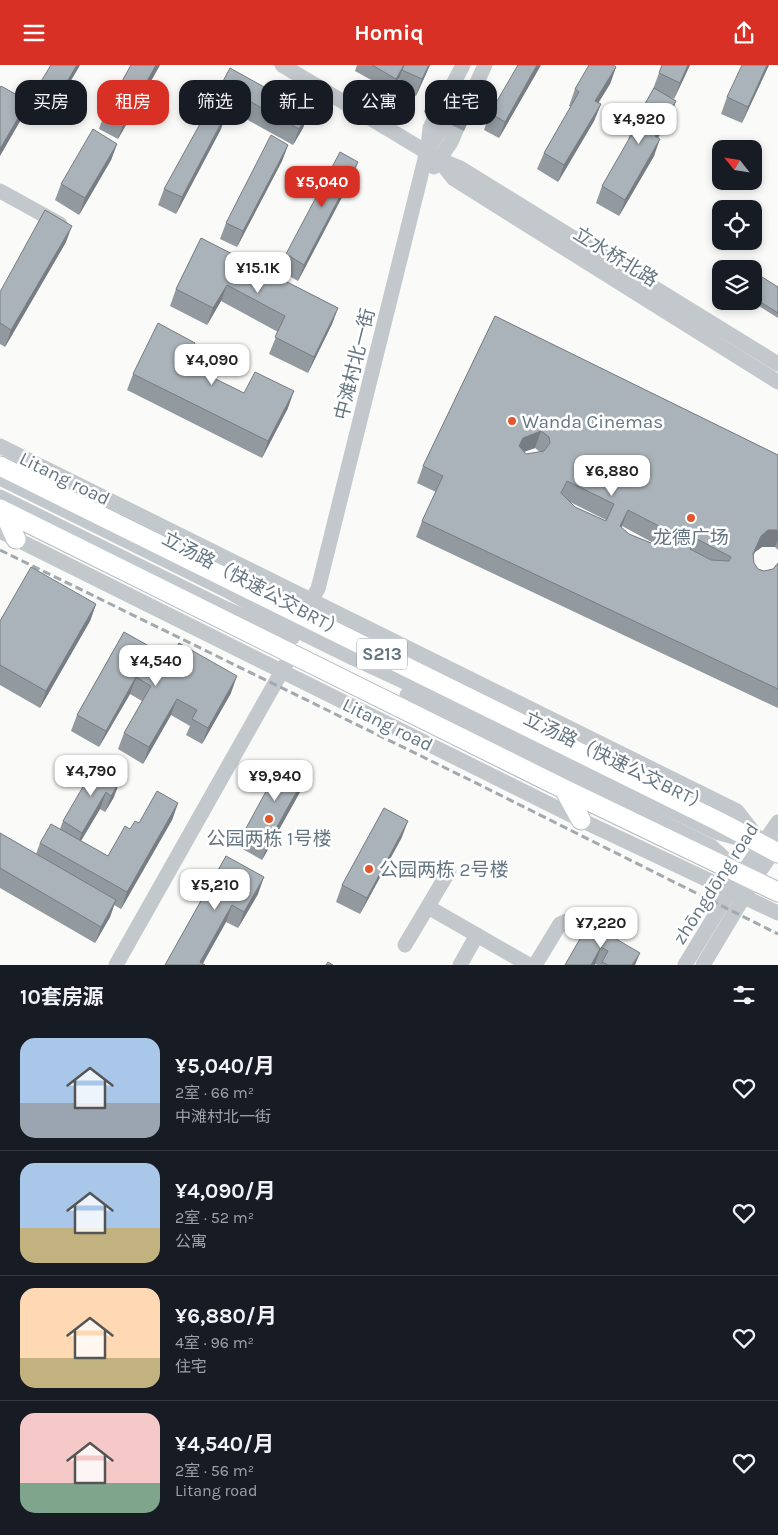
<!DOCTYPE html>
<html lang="zh">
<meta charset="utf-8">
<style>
:root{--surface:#171b24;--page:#242831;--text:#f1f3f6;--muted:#9ea1a6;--line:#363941;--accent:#d93025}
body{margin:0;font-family:Karla,"Noto Sans SC",sans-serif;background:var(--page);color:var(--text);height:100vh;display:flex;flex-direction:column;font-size:19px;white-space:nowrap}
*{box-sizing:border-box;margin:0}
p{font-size:16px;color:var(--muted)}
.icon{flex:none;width:28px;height:28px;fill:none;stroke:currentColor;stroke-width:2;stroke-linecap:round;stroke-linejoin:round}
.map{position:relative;height:900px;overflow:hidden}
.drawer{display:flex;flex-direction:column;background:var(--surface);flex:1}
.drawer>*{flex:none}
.top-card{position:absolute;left:15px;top:15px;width:500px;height:45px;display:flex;gap:10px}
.needle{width:32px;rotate:300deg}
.buttons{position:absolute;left:712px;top:75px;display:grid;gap:10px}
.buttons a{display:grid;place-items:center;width:50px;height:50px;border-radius:10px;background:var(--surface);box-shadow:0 2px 8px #0003;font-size:25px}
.price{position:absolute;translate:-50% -42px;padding:0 11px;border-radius:10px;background:#fff;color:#222;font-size:16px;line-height:32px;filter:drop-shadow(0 1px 2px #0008)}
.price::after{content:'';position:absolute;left:50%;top:30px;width:15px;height:11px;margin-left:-8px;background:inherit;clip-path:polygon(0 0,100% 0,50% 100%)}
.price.on{background:var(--accent);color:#fff}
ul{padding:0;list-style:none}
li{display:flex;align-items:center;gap:15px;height:125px;padding:0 20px}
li+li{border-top:1px solid var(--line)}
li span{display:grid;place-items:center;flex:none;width:140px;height:100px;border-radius:15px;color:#555}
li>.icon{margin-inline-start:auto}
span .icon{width:60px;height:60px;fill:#fffc;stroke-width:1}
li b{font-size:21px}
h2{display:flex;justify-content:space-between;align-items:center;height:60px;padding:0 20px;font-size:21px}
.tag{padding:0 18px;border-radius:15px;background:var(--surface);box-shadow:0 2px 8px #0003;font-size:18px;line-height:45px}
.tag.on{background:var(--accent);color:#fff}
header{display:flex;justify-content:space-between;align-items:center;height:65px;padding:0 20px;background:var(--accent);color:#fff;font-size:22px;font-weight:700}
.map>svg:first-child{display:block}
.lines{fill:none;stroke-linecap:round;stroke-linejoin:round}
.major-casing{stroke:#b5babe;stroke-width:21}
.minor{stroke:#c3c8cc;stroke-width:15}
.major{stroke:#fff;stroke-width:19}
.rail{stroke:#a2aab0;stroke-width:3;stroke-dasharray:8 4;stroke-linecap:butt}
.wall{fill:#929a9f;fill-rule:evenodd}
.shaded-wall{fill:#777d82}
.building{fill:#aab3b9;stroke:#777d82;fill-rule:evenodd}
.poi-dot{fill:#e4572e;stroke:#fff;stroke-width:2}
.labels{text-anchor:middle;stroke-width:5;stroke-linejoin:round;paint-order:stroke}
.shield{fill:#fff;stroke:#939fa8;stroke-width:1}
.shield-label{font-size:18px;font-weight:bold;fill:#657683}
.street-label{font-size:19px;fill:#657683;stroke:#fff}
.poi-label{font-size:19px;fill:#657683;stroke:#fff;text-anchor:start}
</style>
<header><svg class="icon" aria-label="menu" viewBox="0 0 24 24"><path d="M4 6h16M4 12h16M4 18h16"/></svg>Homiq<svg class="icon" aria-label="share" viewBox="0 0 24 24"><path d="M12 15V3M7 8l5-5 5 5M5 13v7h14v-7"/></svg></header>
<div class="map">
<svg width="778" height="900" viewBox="0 0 778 900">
<rect width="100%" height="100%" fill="#fafaf8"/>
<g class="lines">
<g class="major-casing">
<g id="major">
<polyline points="0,401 720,757 778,788"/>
<polyline points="0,444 564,724 778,827"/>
<polyline points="4,447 16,474"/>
<polyline points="564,724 581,755"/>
</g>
</g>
<g class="minor">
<polyline points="282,0 438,94 460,103 778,299"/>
<polyline points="439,46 463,0"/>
<polyline points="460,55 485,0"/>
<polyline points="428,82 430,63 435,52"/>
<polyline points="439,95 454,114 778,317"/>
<polyline points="434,102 451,77 457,63"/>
<polyline points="0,126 60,159"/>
<polyline points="0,381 737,746 761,777"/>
<polyline points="0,413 228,526 294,564 353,593 485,654 716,767 741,774"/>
<polyline points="0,432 218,540 292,573"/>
<polyline points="0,466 581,755 778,848"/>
<polyline points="307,541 318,524 427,86 446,57"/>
<polyline points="407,630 712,782 733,801"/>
<polyline points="428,842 529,900"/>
<polyline points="405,880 449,806"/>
<polyline points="116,900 291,590"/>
<polyline points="460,900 477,870"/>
<polyline points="535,900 560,859 567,856 576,860"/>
<polyline points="685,900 730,826 778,757"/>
<polyline points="703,900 754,815 778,779"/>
</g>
<use href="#major" class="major"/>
<polyline class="rail" points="0,485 470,715 778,869"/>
</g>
<g class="wall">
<polygon points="80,0 53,46 34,35 40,18"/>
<polygon points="131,0 160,0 118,74 99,64 105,47"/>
<polygon points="357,0 430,0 416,31 396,22 399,13 391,26 355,6"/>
<polygon points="541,0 499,73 484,65 490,48"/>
<polygon points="690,0 674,34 670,32 676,36 670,52 658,73 654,91 619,151 596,138 602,121 629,75 628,75 634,58 653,24 659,8"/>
<polygon points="769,0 742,58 721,49 727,32"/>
<polygon points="616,2 610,19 598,38 601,39 594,56 558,117 537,104 544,88 571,42 569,41 575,24"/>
<polygon points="221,20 309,47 303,63 293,80 215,37"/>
<polygon points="427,38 471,51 464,66 424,47"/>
<polygon points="221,64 176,149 158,140 164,124"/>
<polygon points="117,79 111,95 79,150 55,135 61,119"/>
<polygon points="288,80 282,96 237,182 220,174 226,158"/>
<polygon points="358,97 352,113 298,216 280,206 286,189"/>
<polygon points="201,173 338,243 332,259 308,308 269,289 278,267 221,236 207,260 170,241 176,224"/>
<polygon points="66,177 5,282 0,279 0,227"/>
<polygon points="754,207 778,222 778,253 751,236 754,236"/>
<path d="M495 251 778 390V485L775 482H762L755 487 753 491 754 498 758 504 764 506 773 504 778 498V643L416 472 422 456 436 427 417 418 423 401ZM535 383 540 387 526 389 524 387ZM570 437 606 455V456L575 442ZM622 461 659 481 656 480 629 469 622 463Z"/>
<polygon points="189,295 187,299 244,328 288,343 262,393 127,325 133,309"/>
<polygon points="96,539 90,556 40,643 0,620 0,556"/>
<polygon points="124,567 231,628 202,679 186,670 190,661 171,650 143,699 118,684 124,668 142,636 130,629 99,682 71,666 77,650"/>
<polygon points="97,705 113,706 111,710 114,732 105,747 100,744 81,776 108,791 130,764 139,758 178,738 172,755 121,844 114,840 110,852 95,878 0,823 0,768 36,789 40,778 60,764 63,756"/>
<polygon points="300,727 262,795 239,782 245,765"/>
<polygon points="402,772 360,849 336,837 342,820"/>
<polygon points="226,791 258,829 238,863 226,857 203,898 165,900"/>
<polygon points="589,858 635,900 597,900 595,899 595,900 565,900"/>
</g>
<g class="shaded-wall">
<polygon points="77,0 80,0 53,46 59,30"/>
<polygon points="156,0 160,0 118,74 124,58"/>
<polygon points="404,0 399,13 391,26 396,14"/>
<polygon points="429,0 430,0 416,31 422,14"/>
<polygon points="537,0 541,0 499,73 505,57"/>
<polygon points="688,0 690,0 674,34 680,18"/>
<polygon points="767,0 769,0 742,58 748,42"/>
<polygon points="616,2 610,19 589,53 595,36"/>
<polygon points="28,36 22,53 0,91 0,84"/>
<polygon points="676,36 670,52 649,88 655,71"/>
<polygon points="601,39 594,56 558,117 564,100"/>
<polygon points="227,47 221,64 176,149 182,132"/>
<polygon points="309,47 303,63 293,80 299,64"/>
<polygon points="660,74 654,91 619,151 625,135"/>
<polygon points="117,79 111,95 79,150 85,133"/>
<polygon points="288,80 282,96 237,182 243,166"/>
<polygon points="358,97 352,113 298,216 304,200"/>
<polygon points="72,161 66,177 5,282 11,265"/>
<polygon points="227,220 221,236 207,260 213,243"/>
<polygon points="338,243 332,259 308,308 314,292"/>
<polygon points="195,278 189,295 179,315 185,299"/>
<polygon points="294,326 288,343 262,393 268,376"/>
<polygon points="541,366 535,383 517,389 519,381 523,373"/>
<polygon points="628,445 622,461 614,478 620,461"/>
<polygon points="768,465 778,465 778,475 775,482 762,482 755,487 747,505 761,471"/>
<polygon points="96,539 90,556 40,643 46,626"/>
<polygon points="237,611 231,628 202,679 208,663"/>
<polygon points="136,612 130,629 99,682 106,666"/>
<polygon points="177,634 171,650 143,699 149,682"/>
<polygon points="306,710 300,727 262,795 268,778"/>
<polygon points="120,716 114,732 105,747 111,731"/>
<polygon points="106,727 100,744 76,784 82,768"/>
<polygon points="178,738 172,755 121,844 127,827"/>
<polygon points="408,756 402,772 360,849 367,833"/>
<polygon points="264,812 258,829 238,863 244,847"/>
<polygon points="116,835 110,852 95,878 101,862"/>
<polygon points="232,840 226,857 202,900 200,897"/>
<polygon points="601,882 595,900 591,900"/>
<polygon points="640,888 635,900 632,900"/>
</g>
<g class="building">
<polygon points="51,0 77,0 59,30 40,18"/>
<polygon points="131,0 156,0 124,58 105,47"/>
<polygon points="372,0 404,0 396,14"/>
<polygon points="404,0 429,0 422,14 402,5"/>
<polygon points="518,0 537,0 505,57 490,48"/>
<polygon points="589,0 613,0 616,2 595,36 601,39 564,100 544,88 579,27 575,24"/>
<polygon points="662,0 688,0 680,18 659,8"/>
<polygon points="742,0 767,0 748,42 727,32"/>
<polygon points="230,3 309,47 299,64 221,20"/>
<polygon points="1,21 28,36 0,84 0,23"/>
<polygon points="654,23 676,36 655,71 660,74 625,135 602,121 637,60 634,58"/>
<polygon points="430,31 471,51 468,58 427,38"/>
<polygon points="211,39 227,47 182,132 164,124"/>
<polygon points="93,64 117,79 85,133 61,119"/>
<polygon points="271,70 288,80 243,166 226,158"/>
<polygon points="340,87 358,97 304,200 286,189"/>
<polygon points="45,145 72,161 11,265 0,258 0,227"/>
<polygon points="201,173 338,243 314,292 275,272 285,251 227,220 213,243 176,224"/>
<polygon points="741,199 749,204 738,204"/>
<polygon points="754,207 778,222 778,248 754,233"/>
<path d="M495 251 778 390V465H768L761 471 753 489 754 498 758 504 764 506 773 504 778 498V624L422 456 443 411 423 401ZM541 366 549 372 550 378 544 386 526 389 519 381 523 373ZM567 416 614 439 606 456 575 442 561 428ZM628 445 680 472 674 482 656 480 629 469 620 461ZM695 473 731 492 729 496 711 495 690 484Z"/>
<polygon points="158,258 195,278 185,299 244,328 255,307 294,326 268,376 133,309"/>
<polygon points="31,502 96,539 46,626 0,600 0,556"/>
<polygon points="124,567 170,593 179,578 237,611 208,663 192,654 197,645 177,634 149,682 124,668 151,621 136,612 106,666 77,650"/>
<polygon points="282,697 306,710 268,778 245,765"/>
<polygon points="100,699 113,706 110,710 120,716 111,731 106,727 82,768 63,756 94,703 97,705"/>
<polygon points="157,726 178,738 127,827 40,778 51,759 108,791 125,761 130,764 135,756 139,758"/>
<polygon points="384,743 408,756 367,833 342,820"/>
<polygon points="0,768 116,835 101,862 0,803"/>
<polygon points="226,791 264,812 244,847 232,840 200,897 205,900 165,900"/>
<polygon points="589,858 640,888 632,900 608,900 602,897 608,886 601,882 591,900 565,900"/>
<polygon points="328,897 333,900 326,900"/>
</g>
<g class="poi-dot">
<circle cx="512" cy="356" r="5"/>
<circle cx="691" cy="453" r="5"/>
<circle cx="269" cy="754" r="5"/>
<circle cx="369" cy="804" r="5"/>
</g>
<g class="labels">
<rect class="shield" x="357" y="573.5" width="50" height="31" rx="4"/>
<g class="shield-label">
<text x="382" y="595">S213</text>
</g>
<g class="street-label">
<text transform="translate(616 191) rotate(32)" y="7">立水桥北路</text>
<text transform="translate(354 299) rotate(-76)" y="7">中滩村北一街</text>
<text transform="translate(65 413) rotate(26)" y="7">Litang road</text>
<text transform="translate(254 519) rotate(28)" y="7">立汤路（快速公交BRT）</text>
<text transform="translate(388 659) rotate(26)" y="7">Litang road</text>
<text transform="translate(617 696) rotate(26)" y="7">立汤路（快速公交BRT）</text>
<text transform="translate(715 818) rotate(-57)" y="7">zhōngdōng road</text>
</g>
<g class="poi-label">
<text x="522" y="363">Wanda Cinemas</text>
<text x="691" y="479" text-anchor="middle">龙德广场</text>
<text x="269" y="780" text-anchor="middle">公园两栋 1号楼</text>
<text x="379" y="811">公园两栋 2号楼</text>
</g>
</g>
</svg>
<div class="buttons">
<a><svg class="needle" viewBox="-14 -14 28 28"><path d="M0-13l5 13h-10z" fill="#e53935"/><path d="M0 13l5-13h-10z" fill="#9ea1a6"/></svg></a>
<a><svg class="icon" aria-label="locate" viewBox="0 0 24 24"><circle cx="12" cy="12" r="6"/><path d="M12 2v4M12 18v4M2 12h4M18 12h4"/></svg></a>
<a><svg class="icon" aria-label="layers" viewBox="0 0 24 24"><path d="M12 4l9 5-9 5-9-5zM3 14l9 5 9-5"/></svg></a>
</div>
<b class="price" style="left:639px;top:80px">¥4,920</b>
<b class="price on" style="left:322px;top:143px">¥5,040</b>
<b class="price" style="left:258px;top:229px">¥15.1K</b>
<b class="price" style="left:212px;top:321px">¥4,090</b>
<b class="price" style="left:612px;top:432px">¥6,880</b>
<b class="price" style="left:156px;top:622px">¥4,540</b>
<b class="price" style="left:91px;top:732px">¥4,790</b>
<b class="price" style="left:275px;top:737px">¥9,940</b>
<b class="price" style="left:215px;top:846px">¥5,210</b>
<b class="price" style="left:601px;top:884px">¥7,220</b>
<div class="top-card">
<a class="tag">买房</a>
<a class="tag on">租房</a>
<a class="tag">筛选</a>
<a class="tag">新上</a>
<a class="tag">公寓</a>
<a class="tag">住宅</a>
</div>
</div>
<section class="drawer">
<h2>10套房源<svg class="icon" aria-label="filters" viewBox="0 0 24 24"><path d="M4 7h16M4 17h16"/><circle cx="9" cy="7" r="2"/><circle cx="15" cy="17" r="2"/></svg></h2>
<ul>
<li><span style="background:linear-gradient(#a9c7e8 65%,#9aa5b1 0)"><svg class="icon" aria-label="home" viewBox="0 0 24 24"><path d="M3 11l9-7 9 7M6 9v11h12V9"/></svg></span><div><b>¥5,040/月</b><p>2室 · 66 m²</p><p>中滩村北一街</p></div><svg class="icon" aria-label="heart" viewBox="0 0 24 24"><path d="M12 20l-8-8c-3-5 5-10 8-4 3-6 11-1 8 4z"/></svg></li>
<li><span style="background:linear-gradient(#a9c7e8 65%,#c2b280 0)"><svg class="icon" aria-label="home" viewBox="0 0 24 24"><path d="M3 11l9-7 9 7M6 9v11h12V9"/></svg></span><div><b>¥4,090/月</b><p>2室 · 52 m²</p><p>公寓</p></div><svg class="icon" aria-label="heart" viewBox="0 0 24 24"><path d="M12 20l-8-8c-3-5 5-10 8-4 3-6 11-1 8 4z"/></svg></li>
<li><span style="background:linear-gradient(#ffd9b3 70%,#c2b280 0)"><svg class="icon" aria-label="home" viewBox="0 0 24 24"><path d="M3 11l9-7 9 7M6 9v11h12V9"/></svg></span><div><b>¥6,880/月</b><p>4室 · 96 m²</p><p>住宅</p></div><svg class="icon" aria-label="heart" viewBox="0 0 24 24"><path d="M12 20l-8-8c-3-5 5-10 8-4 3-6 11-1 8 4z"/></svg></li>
<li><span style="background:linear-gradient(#f6c9c9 70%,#7fa58c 0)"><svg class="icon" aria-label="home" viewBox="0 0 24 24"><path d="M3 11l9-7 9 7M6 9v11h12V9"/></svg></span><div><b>¥4,540/月</b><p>2室 · 56 m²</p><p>Litang road</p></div><svg class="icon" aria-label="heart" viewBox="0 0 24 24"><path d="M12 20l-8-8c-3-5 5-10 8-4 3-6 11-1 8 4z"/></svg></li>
</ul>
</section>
